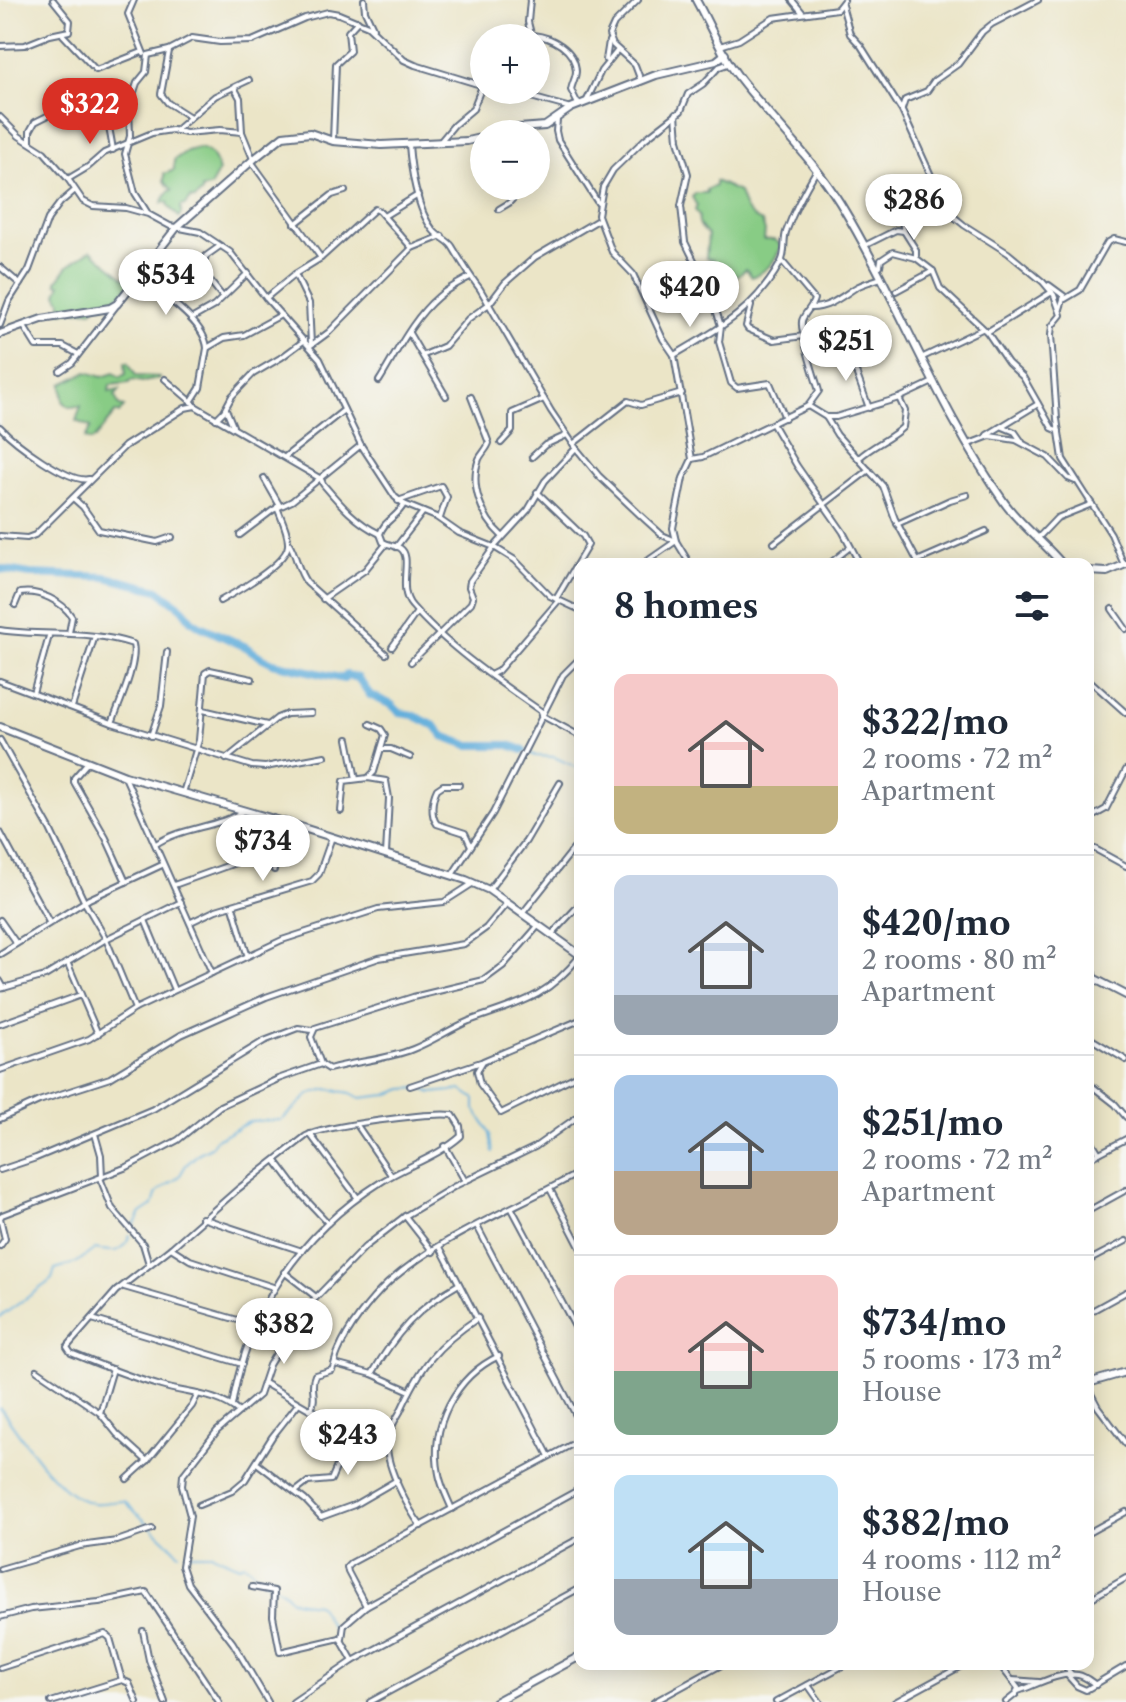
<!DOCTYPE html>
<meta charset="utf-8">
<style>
:root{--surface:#fff;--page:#f2f2f3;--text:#1f2937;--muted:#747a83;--line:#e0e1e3;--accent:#d93025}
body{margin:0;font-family:"Libre Caslon Text",serif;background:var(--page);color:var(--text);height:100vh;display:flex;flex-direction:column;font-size:30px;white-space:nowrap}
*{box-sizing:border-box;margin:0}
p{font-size:26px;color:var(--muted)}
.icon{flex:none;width:44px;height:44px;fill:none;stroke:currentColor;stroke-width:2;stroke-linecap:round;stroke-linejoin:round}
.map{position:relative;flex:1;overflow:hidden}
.sheet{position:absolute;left:574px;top:558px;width:520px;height:1112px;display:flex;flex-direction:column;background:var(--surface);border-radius:16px;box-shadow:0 4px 20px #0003}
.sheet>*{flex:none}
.tools{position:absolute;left:470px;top:24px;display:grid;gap:16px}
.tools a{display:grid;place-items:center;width:80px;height:80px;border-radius:50%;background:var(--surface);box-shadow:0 4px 20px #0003;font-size:40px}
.price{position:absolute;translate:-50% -68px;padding:0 18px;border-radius:28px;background:#fff;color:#222;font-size:26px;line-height:52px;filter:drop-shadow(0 2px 4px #0008)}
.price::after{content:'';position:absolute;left:50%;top:48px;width:24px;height:18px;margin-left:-12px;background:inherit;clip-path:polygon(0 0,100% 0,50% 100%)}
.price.current{background:var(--accent);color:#fff}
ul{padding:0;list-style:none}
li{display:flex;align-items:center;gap:24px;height:200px;padding:0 40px}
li+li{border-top:2px solid var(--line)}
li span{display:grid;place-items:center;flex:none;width:224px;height:160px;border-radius:16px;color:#555}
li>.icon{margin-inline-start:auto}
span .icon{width:96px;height:96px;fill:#fffc;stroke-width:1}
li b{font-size:34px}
h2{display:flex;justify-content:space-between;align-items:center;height:96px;padding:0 40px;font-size:34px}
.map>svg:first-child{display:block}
.green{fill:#88cc85;stroke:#527e72;stroke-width:2}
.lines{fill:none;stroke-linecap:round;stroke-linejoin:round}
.stream{stroke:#63afdc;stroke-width:2}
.river{stroke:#63afdc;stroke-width:8}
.street-casing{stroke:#646f83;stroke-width:8}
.secondary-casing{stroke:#646f83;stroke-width:10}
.street{stroke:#fff;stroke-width:4}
.secondary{stroke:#fff;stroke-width:6}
</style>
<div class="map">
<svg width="1126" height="1702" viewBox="0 0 1126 1702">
<rect width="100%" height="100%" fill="#f6f6f2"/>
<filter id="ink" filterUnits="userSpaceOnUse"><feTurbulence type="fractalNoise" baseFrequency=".0125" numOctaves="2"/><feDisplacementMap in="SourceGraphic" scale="16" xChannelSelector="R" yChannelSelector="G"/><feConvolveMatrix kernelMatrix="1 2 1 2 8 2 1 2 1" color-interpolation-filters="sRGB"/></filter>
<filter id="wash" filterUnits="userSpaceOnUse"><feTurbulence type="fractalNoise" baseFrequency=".006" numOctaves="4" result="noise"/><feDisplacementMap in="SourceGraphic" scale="32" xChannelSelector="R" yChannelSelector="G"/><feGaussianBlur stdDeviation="1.8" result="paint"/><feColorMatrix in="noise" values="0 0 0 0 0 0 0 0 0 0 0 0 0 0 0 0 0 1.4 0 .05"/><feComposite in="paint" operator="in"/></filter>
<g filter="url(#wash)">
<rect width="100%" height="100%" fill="#ebe5c7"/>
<g class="green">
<path d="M198 148C212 150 214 160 219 171L210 187 202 189V192L195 199 191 198 186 205 181 206V214L179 217 169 207 168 202 162 203 168 192 172 190 164 181V174L174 170V160L187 151Z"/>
<path d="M715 181 739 192C743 206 747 216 762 222L765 231 764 240H775L781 245C777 260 767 271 752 277L746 269 737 276 715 272 713 260 706 258 708 235C702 229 697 224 699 216L695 210 697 206 692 197 696 193H707L706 190 715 186Z"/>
<polygon points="91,250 132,284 107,305 97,305 92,310 60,312 61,301 57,294 61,284 57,284 57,281 68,266"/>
<polygon points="125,362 128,362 136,376 160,377 160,379 143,382 131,380 129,383 110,385 109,392 120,390 115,396 119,406 124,407 119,414 116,412 95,438 91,441 85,439 91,427 76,421 81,406 69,407 63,401 62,384 87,372 102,377 114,373 120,377 126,374"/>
</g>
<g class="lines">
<g class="stream">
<polyline points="525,751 536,756 554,757 580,769"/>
<polyline points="133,1227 141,1213 153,1205 157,1192 179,1177 186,1165 199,1153 211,1147 216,1139 251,1121 282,1120 310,1094 327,1089 351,1093 360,1098 387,1095 403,1089 420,1088 432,1093 462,1090 475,1099 475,1109 490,1133 493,1152"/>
<path d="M0 1317 46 1284 52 1279 55 1269 76 1263 95 1249C113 1252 123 1255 130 1235"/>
<path d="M0 1408C21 1434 58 1498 93 1503 104 1504 113 1501 124 1501L179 1553"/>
<path d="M186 1554H212L239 1566 244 1564C253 1569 256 1576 264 1581 275 1588 283 1588 291 1600 324 1609 311 1592 331 1627"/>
</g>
<polyline class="river" points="0,569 30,574 106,577 158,590 182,608 191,620 200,626 246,647 261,657 273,663 344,679 346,675 358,678 370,695 392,705 400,713 413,715 435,726 443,736 468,745 509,745 523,750"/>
</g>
</g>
<g filter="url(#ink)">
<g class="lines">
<g class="street-casing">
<g id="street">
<polyline points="134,0 128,14 144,54"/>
<polyline points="364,0 365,11 373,28"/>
<polyline points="530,0 528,22 532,38"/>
<polyline points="638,0 614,24 609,35 613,45 635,65 641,81"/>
<polyline points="792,0 802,12"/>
<polyline points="842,5 850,34 861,46 902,111 947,211 964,225 1008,253 1043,282 1054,295 1061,315 1052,326 1051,335 1057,419 1063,459 1111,534 1124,565"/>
<polyline points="63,35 96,70 142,52"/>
<path d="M533 35C552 37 575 49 576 71 576 78 572 83 571 90L578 104"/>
<polyline points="0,46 25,45 50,35 69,31 70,21 53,0"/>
<polyline points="720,46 739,40 773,18 837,9 844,0"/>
<polyline points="169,51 161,94 168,103 190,117"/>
<polyline points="606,60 609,41"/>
<polyline points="235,89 240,98 242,132 253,159"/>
<polyline points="492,90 510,95 527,96 571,108"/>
<polyline points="586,102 601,71 618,50"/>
<polyline points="902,109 905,100 927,91 934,81 958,64 982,32 992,24 1038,0"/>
<polyline points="676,114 678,140 688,174 681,206 685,242 712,297 721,326 719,342 731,383 737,388 770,383 785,418"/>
<polyline points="0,117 19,136 44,152 68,179 83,201 93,206 126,208 148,214 170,226 200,232 230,252 266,298 320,359 361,445 395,497 404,504 436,517 459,533 494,547 528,510 545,481 576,448"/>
<polyline points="557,120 556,131 558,140 598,203"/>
<polyline points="176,130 215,96 249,80"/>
<polyline points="333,140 336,64 350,51 348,32 358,21"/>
<path d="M30 142V131L35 122 79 100C108 114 108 119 113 150"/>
<polyline points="440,142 454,125 473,109 484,81"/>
<path d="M409 145C411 170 417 210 433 230 438 237 447 239 452 246 461 261 469 275 480 289L551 411 576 448 599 476 639 514 662 535 676 541 643 564"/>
<polyline points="251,161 321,258"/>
<polyline points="68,179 88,167 104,153 152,133 172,130 186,133 220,130 242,132"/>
<polyline points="499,209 509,203 524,186"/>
<polyline points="147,212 135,193 125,154 130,136 129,107 137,83 146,72 148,55 169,50 192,38 220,42 252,41 305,18 328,12 339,14 368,26 404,60 415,65 484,86"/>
<polyline points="384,216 418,195"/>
<polyline points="295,224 332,195 345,191"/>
<polyline points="220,246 206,256 202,271 222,296"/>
<polyline points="864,246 896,230 904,231 901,217 918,191"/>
<polyline points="916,258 933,271 940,288 987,332 1008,363 1023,377 1052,428 1059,431"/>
<path d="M782 261 814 299C812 308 804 313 802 321 800 333 815 377 819 391L808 406"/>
<polyline points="0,267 20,284"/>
<polyline points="876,268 880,266 881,260 893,252 916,258 916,250 904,231"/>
<polyline points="295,274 309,303 311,344"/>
<path d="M139 279C160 292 205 322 207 348"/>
<polyline points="1049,285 1064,296 1060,309"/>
<polyline points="896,291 933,271"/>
<polyline points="266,298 295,274 321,258 375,209 379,211 412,248"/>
<polyline points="1065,299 1080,290 1107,243 1114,239 1126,242"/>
<polyline points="751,306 746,326 748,329 774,340 804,336"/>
<path d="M811 308C829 308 841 297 855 288 863 283 873 281 881 278"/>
<polyline points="191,319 214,306 248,273"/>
<polyline points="0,325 9,301 29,270 48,219 60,203 74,191"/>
<polyline points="23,325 36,346 63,346 78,354"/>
<polyline points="987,332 1052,292"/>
<polyline points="409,333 446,396"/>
<polyline points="310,346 329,332 412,248 442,236"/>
<polyline points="848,350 869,408"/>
<polyline points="424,355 445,346 468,319 489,304 505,283 535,257 598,220"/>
<path d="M674 355C719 329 755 310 781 262 786 253 783 242 786 232 794 210 804 191 816 171"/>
<polyline points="921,358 982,329"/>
<polyline points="60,371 72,363 116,306"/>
<polyline points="165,379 193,403"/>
<path d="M379 381C396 354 412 319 438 297 447 289 459 283 470 277"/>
<path d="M471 397 489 443C487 449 482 453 479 459 469 485 482 518 502 536"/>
<polyline points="191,402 200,388 207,348 224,338 244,335 281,315"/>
<polyline points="226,409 233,426"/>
<polyline points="826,417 837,435 883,486 895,519 919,564"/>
<polyline points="216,419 224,411 232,396 253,374 282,357 305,340"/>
<polyline points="773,425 797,466 843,532 860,564"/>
<path d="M0 427C14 442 69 484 89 479"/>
<polyline points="1003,427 1015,432 1022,442"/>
<polyline points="987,435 1038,404"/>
<polyline points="501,443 512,431 512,413 544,399"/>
<polyline points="573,444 628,401 641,405 682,393"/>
<polyline points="969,444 990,436 1016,440 1048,457 1068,478 1075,481"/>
<polyline points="286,456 344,410"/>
<polyline points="532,457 545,445 567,435"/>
<path d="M859 458C873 445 889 440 903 427L905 411 899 398"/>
<polyline points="692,459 703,457 808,406 826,417 836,417 899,398 933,382"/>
<polyline points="264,478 280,506"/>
<polyline points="537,492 583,536 588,545 556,599"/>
<polyline points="73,498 83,507 99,530 157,542 172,537"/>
<polyline points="398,501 441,486 447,497 440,518"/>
<path d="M404 504C398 517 384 520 380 534L383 542C388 545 394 545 400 548 414 557 396 588 412 606 446 646 499 682 542 712"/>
<polyline points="897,524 950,500 967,495"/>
<polyline points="240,535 273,510 292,501 361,445"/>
<path d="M0 536 27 538 35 535 125 446 185 408 195 406 321 479 323 484C340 504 356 523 380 534"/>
<polyline points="1038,538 1057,518 1092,504"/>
<path d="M289 543C297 556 297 570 307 583L386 654"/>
<polyline points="774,543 869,470"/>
<polyline points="396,547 423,512"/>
<polyline points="917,561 986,531"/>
<polyline points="690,564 676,541 673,528 683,478 692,459 674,355 663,339 633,274 612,252 598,215 603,187 613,170 645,139 681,111 688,94 703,84 719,67 730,63"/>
<polyline points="829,564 849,548"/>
<polyline points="323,599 365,570 386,544"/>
<path d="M220 601C236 592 287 563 288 545 289 533 281 518 277 507"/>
<path d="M15 605 20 593C39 590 62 601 72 617L69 633"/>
<polyline points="1112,609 1126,629"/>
<path d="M0 630C44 637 89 629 133 644 138 663 119 704 112 723"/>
<polyline points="392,647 417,612"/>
<polyline points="411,662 471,603 473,597 469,587 470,581 494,547 515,560 550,596 580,610"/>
<polyline points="492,674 498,671 559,600"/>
<polyline points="1088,679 1126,713"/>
<polyline points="0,681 112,723 252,766 265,767 325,756"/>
<polyline points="33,693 49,636"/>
<polyline points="72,707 95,636"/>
<polyline points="203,710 267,725"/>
<polyline points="541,715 580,736"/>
<polyline points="151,736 161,706 167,652"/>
<polyline points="348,739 356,779"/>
<polyline points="0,740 50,829 85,903 106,939 135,1009"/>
<polyline points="381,749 391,749 410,757"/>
<polyline points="226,759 277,718 287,714 311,713"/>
<polyline points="88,762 74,778 74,782 106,838 126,882"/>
<polyline points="125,777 212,973"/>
<polyline points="368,778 374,772 385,735 381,729 370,724"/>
<path d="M459 785H443L437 789C432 799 430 815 437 824L465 833 471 846"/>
<polyline points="183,793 199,740 205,673 210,670 252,679"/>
<polyline points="341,811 344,781 368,778 386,781 389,798 386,854"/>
<polyline points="1088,819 1106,809 1126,770"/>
<polyline points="0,832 49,922"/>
<path d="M156 844C182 827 217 828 244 811"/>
<polyline points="1088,849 1095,849 1126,866"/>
<polyline points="274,870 279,844"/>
<polyline points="452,875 493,813 563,675 580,658"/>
<polyline points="174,885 266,852 294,825"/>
<polyline points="489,890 526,841 560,783"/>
<polyline points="233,907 247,954"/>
<polyline points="522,914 580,841"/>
<polyline points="0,920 16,943"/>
<polyline points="145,920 174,990"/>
<polyline points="191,922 216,910 312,881 319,874 332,837"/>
<path d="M538 926 503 966 484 980 413 997 315 1028 311 1037 321 1064 329 1069C357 1061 386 1060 413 1049 433 1041 450 1029 469 1021 518 1003 545 1000 580 956"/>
<polyline points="551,935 580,904"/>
<polyline points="0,954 89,899 162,865"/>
<polyline points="68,964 98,1034"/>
<polyline points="0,981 4,988"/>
<polyline points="0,989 45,976 106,939 181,902"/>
<polyline points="580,1020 483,1061 477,1071 480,1084 501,1113 580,1074"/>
<polyline points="0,1024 81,995"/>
<polyline points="1088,1037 1126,1060"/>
<polyline points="0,1070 89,1039 135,1009 282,940 378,909 444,902 472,884"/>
<polyline points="1088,1083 1115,1104 1126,1117"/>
<polyline points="410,1086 481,1062"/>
<polyline points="0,1119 39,1101 110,1078 181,1035 266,997 379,958 464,944 486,928 507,903"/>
<polyline points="357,1125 391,1175"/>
<polyline points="95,1134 101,1155 102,1177"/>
<polyline points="310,1134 357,1197"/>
<polyline points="1088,1135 1099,1153"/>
<polyline points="445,1146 465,1181"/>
<polyline points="1088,1159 1126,1139"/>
<polyline points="276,1161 300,1193 328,1223"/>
<polyline points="0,1170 36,1158 153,1109 264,1041 298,1028 312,1030"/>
<polyline points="100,1178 112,1208 143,1244 149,1264"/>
<polyline points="550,1189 580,1247"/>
<polyline points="512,1209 580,1336"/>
<polyline points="1088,1211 1126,1190"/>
<polyline points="405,1216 433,1252"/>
<polyline points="202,1218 302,1251"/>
<polyline points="477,1226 580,1423"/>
<polyline points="0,1246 5,1239 0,1218 2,1215 127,1167 178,1140 220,1106 278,1079 321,1064"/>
<polyline points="440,1247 549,1456"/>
<polyline points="171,1248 190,1260 273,1287"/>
<polyline points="1088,1261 1126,1241"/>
<polyline points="284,1272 316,1297"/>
<polyline points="124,1287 255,1325"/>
<polyline points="1088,1313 1126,1292"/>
<polyline points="92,1319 242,1364"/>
<polyline points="335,1364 372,1374 410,1391"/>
<polyline points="37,1370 100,1413 117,1434 147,1461 192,1406 198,1394"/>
<path d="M372 1374C395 1334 418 1307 459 1284"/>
<polyline points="264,1383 311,1410 367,1428 388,1438"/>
<polyline points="1088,1388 1098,1407 1126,1444"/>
<path d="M232 1406C248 1310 299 1234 381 1182 406 1166 439 1156 461 1136L460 1126 453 1115C430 1112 325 1126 306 1136L238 1189 171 1248 116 1291 67 1347 71 1353C100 1365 130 1377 161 1386 187 1394 217 1393 239 1412"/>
<path d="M311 1410C318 1396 309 1387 315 1375L332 1370C335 1364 335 1358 338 1352 348 1328 369 1301 388 1283 441 1235 519 1207 580 1172"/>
<polyline points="100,1413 113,1369"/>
<polyline points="258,1464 305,1500 321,1517 354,1505 397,1480"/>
<polyline points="127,1479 147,1461"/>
<polyline points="295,1492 308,1482 331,1480 340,1459 359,1426"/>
<polyline points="199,1505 232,1491 245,1480 272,1437 298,1404"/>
<path d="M452 1509C447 1497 441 1486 439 1474 429 1426 456 1376 499 1356"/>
<path d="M421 1526C408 1509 387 1468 387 1446 387 1434 394 1422 400 1412 421 1366 436 1346 478 1318"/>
<polyline points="1088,1533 1126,1512"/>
<polyline points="0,1569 80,1546 117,1541 152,1529"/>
<polyline points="252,1587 274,1591 273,1616 280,1652 340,1638 353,1661"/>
<polyline points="1088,1600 1126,1578"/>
<polyline points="366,1606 348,1572 347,1567 351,1563 580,1440"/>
<polyline points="0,1617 31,1609 99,1602 146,1592 219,1702"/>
<polyline points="143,1631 149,1660 165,1702"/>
<polyline points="342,1639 344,1625 366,1606 580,1489"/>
<polyline points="999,1664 1018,1688 1016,1694 1006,1702"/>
<polyline points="1063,1664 1072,1675"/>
<polyline points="0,1668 105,1634 110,1638 122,1680"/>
<polyline points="1068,1676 1077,1686 1086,1690 1126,1666"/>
<polyline points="1012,1680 1039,1682"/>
<polyline points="808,1685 820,1702"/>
<path d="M1018 1691C1036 1685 1058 1672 1078 1675 1085 1676 1090 1681 1096 1685"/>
<polyline points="51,1702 122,1680 129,1683 137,1702"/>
<polyline points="268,1702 233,1643 188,1584 182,1566 190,1516 182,1486 183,1475 217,1431 259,1395 269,1365 300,1314 365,1247 405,1216 455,1186 535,1147 580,1115"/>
<polyline points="293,1702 353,1661 580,1538"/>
<polyline points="370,1702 580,1588"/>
<polyline points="654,1702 723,1664"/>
<polyline points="776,1702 846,1664"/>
<polyline points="895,1702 965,1664"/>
</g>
</g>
<g class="secondary-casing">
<g id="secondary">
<path d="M696 0C711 27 722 56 741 80 773 121 812 158 840 203 899 300 938 409 1004 502 1020 525 1044 542 1062 564"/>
<polyline points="492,134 506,129 545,126 571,108 656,75 716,61 725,54"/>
<polyline points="0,334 42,319 110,308 117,304 177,227 254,159 283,136 310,133 333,141 381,145 467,141 484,137"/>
<polyline points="1088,571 1107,572 1126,564"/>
<polyline points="0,727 125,776 294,825 466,880 489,890 580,955"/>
<polyline points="1088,958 1093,978 1126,995"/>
<polyline points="1088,1383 1126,1372"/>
<polyline points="495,1702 580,1656"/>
</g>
</g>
<use href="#street" class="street"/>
<use href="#secondary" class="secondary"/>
</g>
</g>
</svg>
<div class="tools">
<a>+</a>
<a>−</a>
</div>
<b class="price current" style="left:90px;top:146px">$322</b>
<b class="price" style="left:914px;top:242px">$286</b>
<b class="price" style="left:166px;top:317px">$534</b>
<b class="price" style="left:690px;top:329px">$420</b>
<b class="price" style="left:846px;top:383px">$251</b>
<b class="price" style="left:263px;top:883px">$734</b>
<b class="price" style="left:284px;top:1366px">$382</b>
<b class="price" style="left:348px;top:1477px">$243</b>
<section class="sheet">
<h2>8 homes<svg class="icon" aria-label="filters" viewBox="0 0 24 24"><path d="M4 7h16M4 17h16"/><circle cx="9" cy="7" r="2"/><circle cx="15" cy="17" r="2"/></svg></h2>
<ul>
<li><span style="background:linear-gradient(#f6c9c9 70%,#c2b280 0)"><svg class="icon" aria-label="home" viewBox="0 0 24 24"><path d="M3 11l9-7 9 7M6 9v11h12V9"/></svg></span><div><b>$322/mo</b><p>2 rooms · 72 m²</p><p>Apartment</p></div></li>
<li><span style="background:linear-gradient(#c9d6e8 75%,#9aa5b1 0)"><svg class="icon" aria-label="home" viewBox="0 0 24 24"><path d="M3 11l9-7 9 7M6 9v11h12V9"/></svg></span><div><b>$420/mo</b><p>2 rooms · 80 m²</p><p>Apartment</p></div></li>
<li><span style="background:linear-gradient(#a9c7e8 60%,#b9a48a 0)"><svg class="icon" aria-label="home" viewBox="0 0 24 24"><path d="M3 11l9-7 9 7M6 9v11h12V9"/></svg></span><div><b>$251/mo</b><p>2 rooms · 72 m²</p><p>Apartment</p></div></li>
<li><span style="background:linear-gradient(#f6c9c9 60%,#7fa58c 0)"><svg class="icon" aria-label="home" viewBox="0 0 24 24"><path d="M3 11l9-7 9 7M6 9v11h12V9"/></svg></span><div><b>$734/mo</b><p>5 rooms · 173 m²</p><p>House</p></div></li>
<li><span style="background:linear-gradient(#bfe0f5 65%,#9aa5b1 0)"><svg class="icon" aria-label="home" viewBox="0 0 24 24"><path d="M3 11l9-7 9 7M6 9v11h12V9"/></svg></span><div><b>$382/mo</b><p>4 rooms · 112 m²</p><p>House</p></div></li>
</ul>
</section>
</div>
